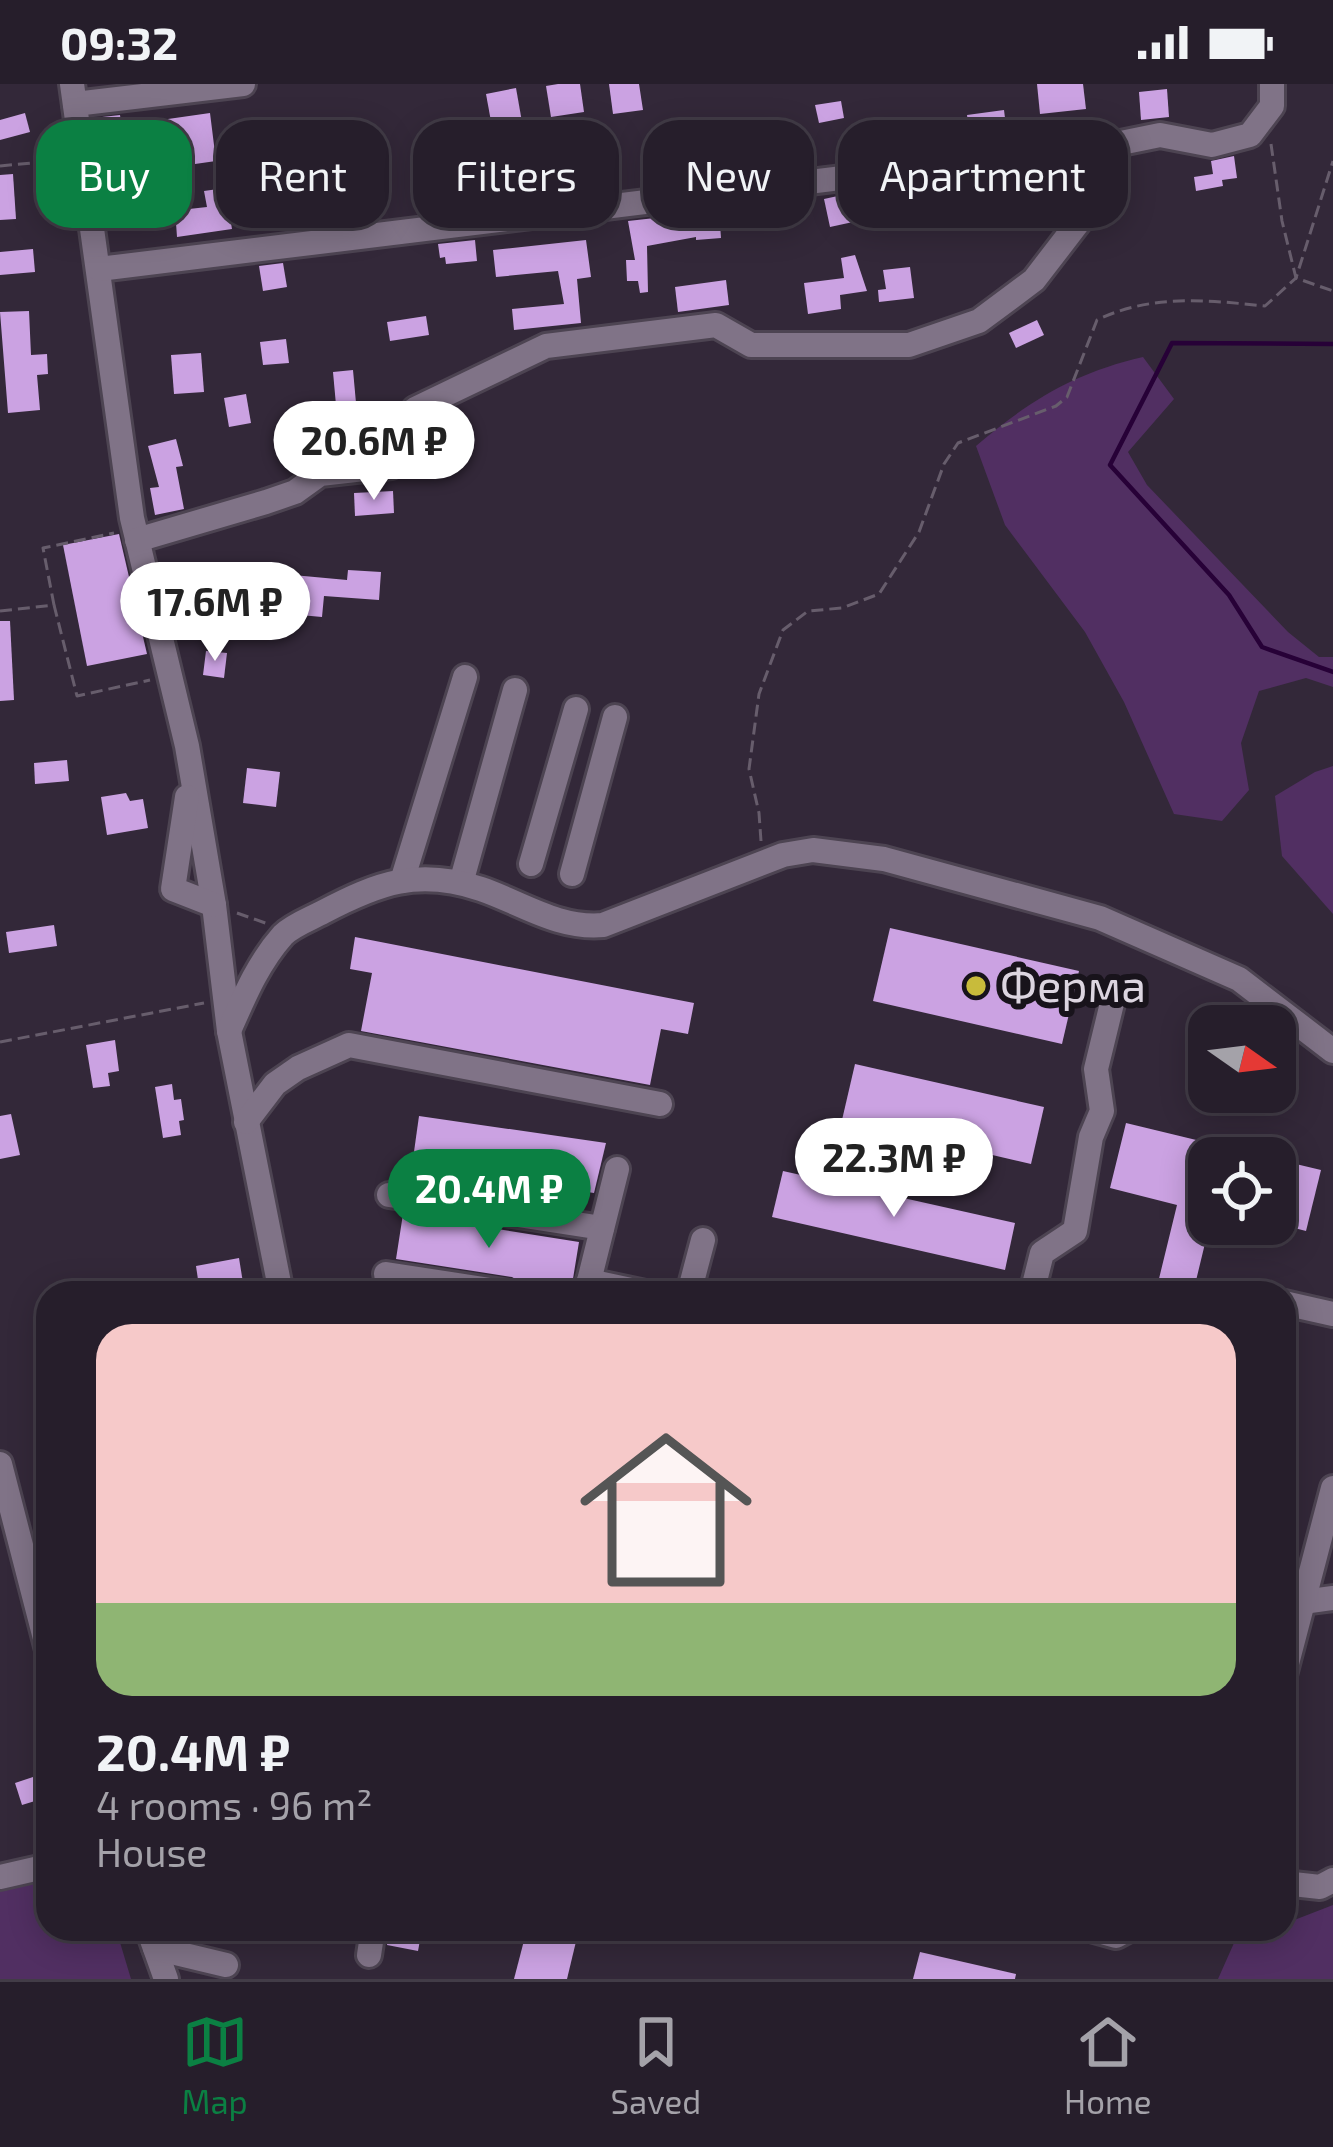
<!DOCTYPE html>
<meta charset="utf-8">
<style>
:root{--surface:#261e2b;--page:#322b37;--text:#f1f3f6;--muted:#a4a2a9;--line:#423c47;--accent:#0b8043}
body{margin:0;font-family:"Exo 2",sans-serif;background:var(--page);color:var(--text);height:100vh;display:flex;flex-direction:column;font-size:45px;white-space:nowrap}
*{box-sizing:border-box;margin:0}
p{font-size:39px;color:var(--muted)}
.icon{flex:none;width:66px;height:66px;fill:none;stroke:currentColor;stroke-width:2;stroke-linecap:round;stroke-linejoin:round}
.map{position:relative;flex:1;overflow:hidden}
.side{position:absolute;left:36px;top:1197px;width:1260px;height:660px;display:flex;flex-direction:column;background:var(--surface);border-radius:36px;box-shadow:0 6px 30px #0003,0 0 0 3px var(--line)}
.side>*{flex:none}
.guide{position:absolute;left:36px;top:36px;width:1263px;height:108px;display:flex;gap:24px}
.needle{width:78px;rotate:104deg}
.fabs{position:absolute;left:1188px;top:921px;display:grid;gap:24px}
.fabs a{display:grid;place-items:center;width:108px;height:108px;border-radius:24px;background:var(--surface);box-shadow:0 6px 30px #0003,0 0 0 3px var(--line);font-size:60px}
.price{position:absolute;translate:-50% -102px;padding:0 27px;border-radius:42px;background:#fff;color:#222;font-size:39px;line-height:78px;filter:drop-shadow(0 3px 6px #0008)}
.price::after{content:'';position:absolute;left:50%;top:72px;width:36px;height:27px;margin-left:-18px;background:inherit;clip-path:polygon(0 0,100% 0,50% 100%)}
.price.active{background:var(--accent);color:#fff}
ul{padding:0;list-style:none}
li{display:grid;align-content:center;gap:24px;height:636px;padding:0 60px}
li+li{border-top:3px solid var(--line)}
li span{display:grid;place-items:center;height:372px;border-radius:36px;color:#555}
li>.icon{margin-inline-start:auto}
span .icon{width:216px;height:216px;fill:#fffc;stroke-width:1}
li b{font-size:51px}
.tag{padding:0 42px;border-radius:36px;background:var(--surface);box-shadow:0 6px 30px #0003,0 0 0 3px var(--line);font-size:42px;line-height:108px}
.tag.active{background:var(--accent);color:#fff}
.status{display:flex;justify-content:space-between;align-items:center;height:84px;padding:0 60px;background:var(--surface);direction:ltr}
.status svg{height:33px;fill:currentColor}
.menu{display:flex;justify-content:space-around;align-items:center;height:168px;border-top:3px solid var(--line);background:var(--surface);font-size:33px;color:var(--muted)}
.menu a{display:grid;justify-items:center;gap:6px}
.menu .active{color:var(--accent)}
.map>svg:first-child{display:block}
.green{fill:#512f62}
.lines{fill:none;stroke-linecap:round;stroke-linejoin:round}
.stream{stroke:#270137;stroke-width:4.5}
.building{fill:#cba2e2}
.minor-casing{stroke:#4d4452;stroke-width:30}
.path{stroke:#675d6c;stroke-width:3;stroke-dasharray:12 6;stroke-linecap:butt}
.minor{stroke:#807387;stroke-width:24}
.poi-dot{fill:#c8bb3b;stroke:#18131b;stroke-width:4.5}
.labels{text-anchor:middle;stroke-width:12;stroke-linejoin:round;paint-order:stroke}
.poi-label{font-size:45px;fill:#dcd5e0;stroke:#18131b;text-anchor:start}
</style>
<div class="status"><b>09:32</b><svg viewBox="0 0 49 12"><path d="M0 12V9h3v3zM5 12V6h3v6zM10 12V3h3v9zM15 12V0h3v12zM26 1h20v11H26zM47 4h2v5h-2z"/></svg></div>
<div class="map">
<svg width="1333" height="1895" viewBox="0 0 1333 1895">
<rect width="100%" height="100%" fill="#332839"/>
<g class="green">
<path d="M1143 273 1174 315 1128 368 1147 401 1288 548 1319 573H1333V603L1306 594 1259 607 1241 659 1249 706 1222 737 1174 730 1124 618 1085 548 1005 441 976 362C1030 316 1074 289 1143 273Z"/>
<polygon points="1333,682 1333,830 1282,772 1275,712 1315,688"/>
<polygon points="48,1795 48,1845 116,1845 131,1895 0,1895 0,1807"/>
<polygon points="1333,1821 1333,1895 1218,1895 1234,1859 1271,1845 1284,1845 1284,1840"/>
</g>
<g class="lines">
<polyline class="stream" points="1333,260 1172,259 1110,381 1229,511 1262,563 1333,588"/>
</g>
<g class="building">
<polygon points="558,0 580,0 584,28 551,33 546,2"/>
<polygon points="609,0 639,0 643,26 613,30"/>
<polygon points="1037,0 1083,0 1086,25 1040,30"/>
<polygon points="516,4 522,38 492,43 486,10"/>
<polygon points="1167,5 1169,33 1141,36 1139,8"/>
<polygon points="841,17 844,34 819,39 815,21"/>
<polygon points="1004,26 1007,50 970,54 967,31"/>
<polygon points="25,29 30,48 0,56 0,36"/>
<polygon points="210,29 216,77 167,84 165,68 112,76 108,47 95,48 93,34 120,31 123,51 162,45 161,36"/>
<polygon points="883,39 886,70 852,74 849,43"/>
<polygon points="704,56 707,87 667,91 664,60"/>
<polygon points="1234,72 1237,94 1222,96 1223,102 1196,107 1194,93 1213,90 1211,77"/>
<polygon points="466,74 471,107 443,111 438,78"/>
<polygon points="578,76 582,103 552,107 548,81"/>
<polygon points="379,89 384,122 345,128 346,136 308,143 304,120 358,111 355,93"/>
<polygon points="13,90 16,135 0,136 0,91"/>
<polygon points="1003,100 1008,133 987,136 983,103"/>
<polygon points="225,104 232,145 177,153 176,139 128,146 124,118 159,113 162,128 207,123 204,107"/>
<polygon points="904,105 907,129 876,133 873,109"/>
<polygon points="847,110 853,138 830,143 824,115"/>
<polygon points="719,126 721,154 696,156 696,153 647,162 648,208 640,209 638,197 627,197 626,176 635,176 628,137 655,134 655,137"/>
<polygon points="475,156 477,177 446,180 445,173 440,174 438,160"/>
<polygon points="586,156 591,193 577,195 581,239 514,246 512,225 564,220 558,187 496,193 493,166"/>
<polygon points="33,165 35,188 0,191 0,168"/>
<polygon points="855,171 867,207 840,211 841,225 808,230 804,199 844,194 841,174"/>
<polygon points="283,179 287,203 263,207 259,182"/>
<polygon points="910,183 914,214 879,218 878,206 886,205 883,186"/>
<polygon points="726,196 729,221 678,228 675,203"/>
<polygon points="29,227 31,271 47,270 48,290 37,291 40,326 8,329 0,228"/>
<polygon points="426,232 429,251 390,257 387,238"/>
<polygon points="1037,236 1044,251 1016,264 1009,249"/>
<polygon points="286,255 289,279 263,281 260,258"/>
<polygon points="201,269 204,308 174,310 171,271"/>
<polygon points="353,286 356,319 336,321 333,288"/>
<polygon points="246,310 251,339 229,343 224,314"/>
<polygon points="176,355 183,382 176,383 184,425 155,431 150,404 159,403 148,362"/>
<polygon points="393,407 394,429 355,432 354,409"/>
<polygon points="119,450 147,570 87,582 63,461"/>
<polygon points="348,486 381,488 379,516 324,512 322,533 289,530 293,491 347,496"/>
<polygon points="0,537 10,537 14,616 0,617"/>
<polygon points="206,567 227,569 224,594 203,591"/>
<polygon points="67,676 69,697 35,700 34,679"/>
<polygon points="247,684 280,688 276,723 243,719"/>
<polygon points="126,709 130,717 143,715 148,744 107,751 101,713"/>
<polygon points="54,841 57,862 9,869 6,848"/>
<polygon points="890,844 1079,887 1062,960 873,917"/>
<polygon points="355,853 694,919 688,950 661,945 650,1001 361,947 372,889 350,885"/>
<polygon points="115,956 119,987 108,989 110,1002 93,1004 86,961"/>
<polygon points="855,980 1044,1023 1031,1080 842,1036"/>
<polygon points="172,1000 174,1016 181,1015 184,1036 179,1037 181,1051 163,1054 155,1003"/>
<polygon points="11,1030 20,1071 0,1075 0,1032"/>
<polygon points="419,1032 606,1059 594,1109 412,1082"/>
<polygon points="1126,1039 1250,1069 1249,1074 1209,1074 1209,1143 1193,1209 1156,1207 1177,1121 1110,1104"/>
<polygon points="1275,1075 1321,1086 1306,1147 1275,1139"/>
<polygon points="783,1087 1015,1139 1005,1186 772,1133"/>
<polygon points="403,1130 579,1158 571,1207 522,1199 512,1193 396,1175"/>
<polygon points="239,1174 244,1205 200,1209 196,1182"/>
<polygon points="42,1690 48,1713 22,1721 15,1699"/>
<polygon points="389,1845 422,1845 418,1867 387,1861"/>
<polygon points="527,1845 579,1845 567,1895 514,1895"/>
<polygon points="920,1868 1016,1890 1015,1895 913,1895"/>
</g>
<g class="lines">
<g class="minor-casing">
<g id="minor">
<polyline points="72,0 132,434 187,662 214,821 229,947 281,1209"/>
<polyline points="75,20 243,0"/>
<polyline points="99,185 1111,61"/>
<polyline points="137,456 266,418 295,408 320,390 391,382 415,325 546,262 716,241 751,261 909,261 979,237 1034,196 1084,131 1108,90 1111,61 1160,51 1212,61 1250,51 1272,22 1272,0"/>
<polyline points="187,713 173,805 214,821"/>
<polyline points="531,780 576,625"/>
<polyline points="572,790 615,633"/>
<polyline points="402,797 465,593"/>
<polyline points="461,799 515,606"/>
<path d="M229 947C244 913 258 879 283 851 293 841 310 835 323 828 378 799 418 784 481 805 522 819 558 845 603 841L783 771 813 766 884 775 1100 834 1239 895 1333 967"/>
<polyline points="246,1038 275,1000 298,984 349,961 660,1020"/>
<polyline points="389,1111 602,1144"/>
<polyline points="386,1190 509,1209"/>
<polyline points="589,1197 617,1085"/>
<polyline points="587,1209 589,1197 645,1209"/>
<polyline points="689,1209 703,1156"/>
<polyline points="1032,1209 1042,1169 1075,1147 1091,1053 1102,1027 1096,985 1114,911"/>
<polyline points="1284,1219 1333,1230"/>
<polyline points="0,1380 48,1566"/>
<polyline points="1303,1518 1333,1514"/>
<polyline points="1284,1591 1333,1404"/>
<polyline points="0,1793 48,1782"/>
<polyline points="1284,1799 1320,1803 1333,1796"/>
<polyline points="148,1845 166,1895"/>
<polyline points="1091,1845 1116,1852 1129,1845"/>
<polyline points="155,1864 226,1881"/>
<polyline points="369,1871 373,1845"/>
</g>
</g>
<g class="path">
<polyline points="1271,60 1282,137 1296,194 1333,207"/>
<polyline points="0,82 63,76"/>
<polyline points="54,521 77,612 150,596"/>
<polyline points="0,527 54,521 43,464 114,449"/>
<path d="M761 757 759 729 749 685 759 610 783 546 808 527 842 524 879 510 919 448 944 380 958 359 1056 322 1067 313 1097 236C1151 210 1207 216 1265 222L1296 194 1333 77"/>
<polyline points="237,829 268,840"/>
<polyline points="0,958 204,919"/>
</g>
<use href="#minor" class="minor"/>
</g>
<circle class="poi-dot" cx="976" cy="902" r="12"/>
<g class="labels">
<g class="poi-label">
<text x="1000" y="918">Ферма</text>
</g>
</g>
</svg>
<div class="fabs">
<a><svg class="needle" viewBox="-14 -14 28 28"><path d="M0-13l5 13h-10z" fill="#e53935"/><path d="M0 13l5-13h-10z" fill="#a4a2a9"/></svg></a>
<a><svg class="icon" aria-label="locate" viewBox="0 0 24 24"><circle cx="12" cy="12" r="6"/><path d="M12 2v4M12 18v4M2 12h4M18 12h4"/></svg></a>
</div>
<b class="price" style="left:374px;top:419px">20.6M ₽</b>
<b class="price" style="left:215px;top:580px">17.6M ₽</b>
<b class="price" style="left:894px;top:1136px">22.3M ₽</b>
<b class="price active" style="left:489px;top:1167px">20.4M ₽</b>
<div class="guide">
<a class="tag active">Buy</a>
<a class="tag">Rent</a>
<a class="tag">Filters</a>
<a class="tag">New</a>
<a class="tag">Apartment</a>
</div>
<section class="side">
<ul>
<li><span style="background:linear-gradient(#f6c9c9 75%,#8fb573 0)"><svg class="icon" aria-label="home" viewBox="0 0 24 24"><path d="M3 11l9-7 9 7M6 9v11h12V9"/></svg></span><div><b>20.4M ₽</b><p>4 rooms · 96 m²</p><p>House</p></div></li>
</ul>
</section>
</div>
<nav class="menu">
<a class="active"><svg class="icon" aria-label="map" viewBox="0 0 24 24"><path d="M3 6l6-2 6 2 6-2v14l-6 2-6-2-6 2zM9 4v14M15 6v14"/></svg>Map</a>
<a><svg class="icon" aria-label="saved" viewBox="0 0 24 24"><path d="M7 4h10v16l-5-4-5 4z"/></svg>Saved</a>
<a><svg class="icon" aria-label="home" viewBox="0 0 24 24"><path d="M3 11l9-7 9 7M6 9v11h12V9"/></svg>Home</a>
</nav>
